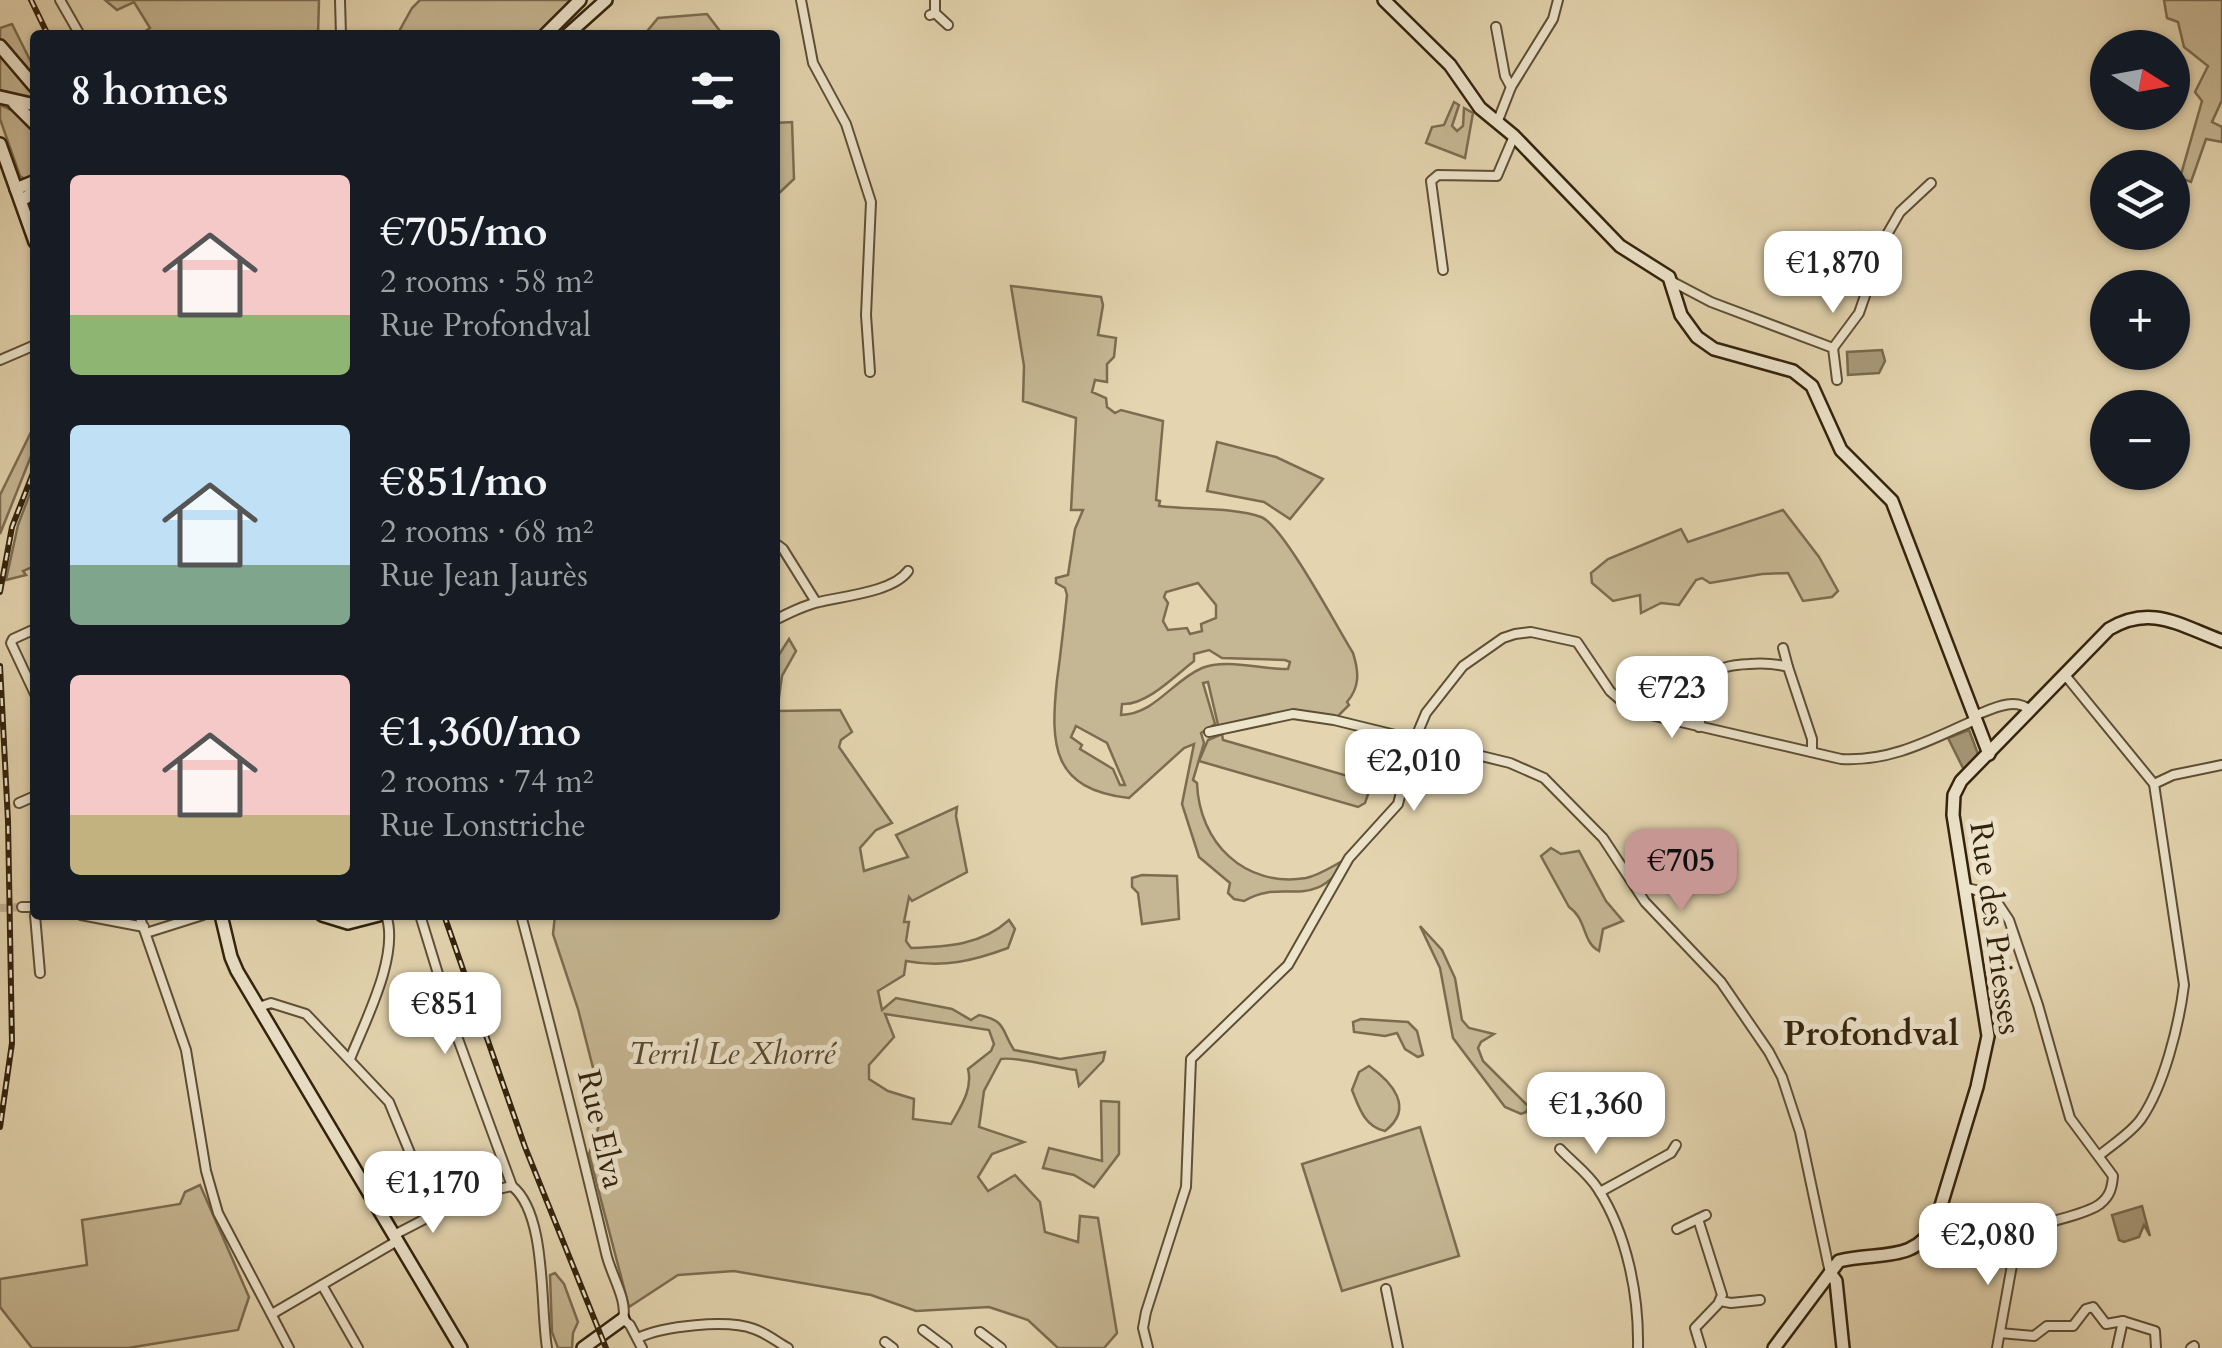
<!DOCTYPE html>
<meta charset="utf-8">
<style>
:root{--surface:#171b24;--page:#242831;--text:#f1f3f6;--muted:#9ea1a6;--accent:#c59692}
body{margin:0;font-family:Cardo,serif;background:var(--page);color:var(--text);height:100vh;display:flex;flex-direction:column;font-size:38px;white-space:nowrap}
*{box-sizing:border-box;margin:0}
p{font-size:32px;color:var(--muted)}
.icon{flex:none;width:55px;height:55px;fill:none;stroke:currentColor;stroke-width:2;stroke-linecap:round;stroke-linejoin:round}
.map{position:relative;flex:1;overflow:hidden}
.details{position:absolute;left:30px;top:30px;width:750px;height:890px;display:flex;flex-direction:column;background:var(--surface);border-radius:10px;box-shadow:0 2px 8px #0004}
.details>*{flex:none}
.needle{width:65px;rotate:101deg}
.buttons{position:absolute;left:2090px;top:30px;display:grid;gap:20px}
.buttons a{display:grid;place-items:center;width:100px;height:100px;border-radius:50%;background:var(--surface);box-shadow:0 2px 8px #0004;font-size:50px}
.price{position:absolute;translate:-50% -85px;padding:0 22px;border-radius:20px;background:#fff;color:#222;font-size:32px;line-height:65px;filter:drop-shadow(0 2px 5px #0008)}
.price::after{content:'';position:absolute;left:50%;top:60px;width:30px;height:22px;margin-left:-15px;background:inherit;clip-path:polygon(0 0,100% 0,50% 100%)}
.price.on{background:var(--accent);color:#111}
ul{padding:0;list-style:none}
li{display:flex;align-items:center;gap:30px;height:250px;padding:0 40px}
li span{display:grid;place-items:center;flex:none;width:280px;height:200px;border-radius:10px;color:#555}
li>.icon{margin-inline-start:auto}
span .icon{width:120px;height:120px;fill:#fffc;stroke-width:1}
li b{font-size:42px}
h2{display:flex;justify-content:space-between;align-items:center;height:120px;padding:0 40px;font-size:42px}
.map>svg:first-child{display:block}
.green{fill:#c6b794;stroke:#7c6c50;stroke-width:2.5;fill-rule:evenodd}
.water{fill:#a79878;stroke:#78694c;stroke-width:2.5}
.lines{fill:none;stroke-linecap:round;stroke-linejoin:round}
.street-tunnel{stroke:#c0b18f;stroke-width:8;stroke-dasharray:8 4;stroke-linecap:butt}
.street-casing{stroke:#5e4f34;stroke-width:12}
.secondary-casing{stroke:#32220b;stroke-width:16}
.street{stroke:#ede4cc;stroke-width:8}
.secondary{stroke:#ede4cc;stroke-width:11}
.rail-casing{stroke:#32220b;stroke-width:6}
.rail{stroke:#ede4cc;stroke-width:2.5;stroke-dasharray:8;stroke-linecap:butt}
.labels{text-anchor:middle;stroke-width:10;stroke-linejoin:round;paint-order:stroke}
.street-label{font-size:32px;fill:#32220b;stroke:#ede4cc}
.park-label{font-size:32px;font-style:italic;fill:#57472d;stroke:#ede4cc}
.neighbourhood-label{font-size:35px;font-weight:bold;fill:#32220b;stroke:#ede4cc}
</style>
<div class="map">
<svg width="2222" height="1348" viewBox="0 0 2222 1348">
<rect width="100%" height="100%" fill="#e4d5b0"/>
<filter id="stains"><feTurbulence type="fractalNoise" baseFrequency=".002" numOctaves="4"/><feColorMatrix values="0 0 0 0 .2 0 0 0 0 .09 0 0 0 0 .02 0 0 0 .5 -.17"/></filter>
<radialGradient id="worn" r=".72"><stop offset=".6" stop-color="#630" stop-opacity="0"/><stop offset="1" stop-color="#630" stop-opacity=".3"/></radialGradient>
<g class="green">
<polygon points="105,0 319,0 318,35 140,35 150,28 134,2 117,10"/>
<polygon points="420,0 575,0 541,35 397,35 412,8"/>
<polygon points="2164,0 2222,0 2222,100 2212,122 2222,127 2222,142 2206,139 2191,182 2180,178 2202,101 2195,92 2208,66 2184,47 2178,22 2167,18"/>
<polygon points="707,14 723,35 644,35 658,18"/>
<polygon points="12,24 35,70 35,82 0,42 0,28"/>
<polygon points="0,52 35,92 35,98 0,90"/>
<polygon points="1454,102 1459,105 1452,126 1457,131 1463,126 1464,108 1473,113 1465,158 1426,143 1432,127 1444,125"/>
<polygon points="0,105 18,113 33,129 35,177 25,179 20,176 0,119"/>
<polygon points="792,122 794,179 775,197 775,123"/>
<path d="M1011 286 1101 297 1103 305 1098 335 1116 338 1114 357 1107 364V382L1095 380 1092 392 1106 398 1107 407 1115 413 1121 410 1163 421 1156 500 1160 501 1159 506C1189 510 1234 507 1261 517 1283 525 1338 629 1353 653 1359 672 1360 687 1347 702L1349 705 1334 720 1293 714 1219 729 1208 682 1203 683 1215 724 1201 733 1204 743 1193 780 1197 783C1199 842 1244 888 1306 878 1321 875 1335 864 1349 858 1311 915 1286 876 1244 901L1234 899 1228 893 1230 883 1199 857 1182 804 1194 744 1184 748 1129 798C1052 789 1050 746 1057 680 1061 652 1064 623 1067 595L1065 588 1056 583V578L1068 575 1075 529 1083 510H1071L1076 418 1023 401 1024 366ZM1198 583 1216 605V618L1201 624 1202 631 1190 634 1187 628 1168 630 1163 621 1168 603 1164 597 1166 592ZM1209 650 1222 658 1285 660 1290 662 1288 669C1262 670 1227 658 1202 668 1172 681 1155 714 1121 715L1122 704C1146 706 1176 675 1194 661V654ZM1076 726 1107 743 1125 785H1120L1113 769 1080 749 1082 745 1071 737Z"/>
<polygon points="35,424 35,446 0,534 0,495"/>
<polygon points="1217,442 1276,457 1323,479 1290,519 1264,502 1207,491"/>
<polygon points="35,480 35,566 23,571 26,575 6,580 18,525"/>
<polygon points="1783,510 1819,557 1838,591 1832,597 1803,601 1788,573 1762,574 1710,583 1702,578 1696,580 1679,605 1661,603 1641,613 1640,595 1613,601 1592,583 1591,573 1608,559 1681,529 1688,542"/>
<path d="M789 639 796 651 782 676 777 711 840 710 852 732 841 740 839 747 892 823 876 830 860 848 864 871 908 857 896 835 957 807 956 816 967 872 912 901 909 897 904 922H909L906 941 911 948C946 947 982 945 1009 920L1015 929 1008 948C973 961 943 968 906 961L904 975 878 991 882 1010 896 998 952 1009 971 1020 979 1015C1007 1021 1001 1030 1014 1050L1060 1059 1105 1052 1103 1061 1079 1086 1076 1070C1058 1068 1015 1056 1001 1059L984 1091 979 1127 1024 1142 992 1154 978 1177 988 1191 1015 1175 1040 1202 1045 1232 1078 1242 1080 1216 1098 1218 1117 1333 1104 1348H1058L1028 1320 989 1307 916 1311 871 1295 734 1271 678 1275 629 1307 589 1154 604 1111 578 1009 553 934 555 915H775V661ZM885 1014 989 1030 994 1044 991 1051 968 1069C973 1089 961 1106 951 1124L913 1119 914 1099 888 1091 869 1079V1065L894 1037Z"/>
<polygon points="1222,734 1223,740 1372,783 1365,803 1358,807 1199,761 1208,740"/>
<path d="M1551 848 1561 854 1579 851 1606 901 1623 921 1603 929 1599 951C1582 942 1587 919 1569 907L1541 856Z"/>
<polygon points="1142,875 1177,876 1179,919 1142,924 1138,893 1132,887 1132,878"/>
<polygon points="1420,926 1442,950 1455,978 1462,1020 1469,1028 1494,1034 1481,1042 1478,1048 1483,1061 1529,1107 1526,1112 1521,1114 1505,1107 1453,1038 1440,968"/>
<polygon points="1361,1019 1408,1022 1417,1031 1423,1055 1418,1057 1405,1049 1397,1033 1385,1036 1354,1032 1353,1022"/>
<path d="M1369 1066C1392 1082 1415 1108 1385 1131 1365 1127 1359 1108 1352 1090L1359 1072Z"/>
<polygon points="1101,1101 1119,1102 1119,1154 1094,1187 1074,1175 1043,1168 1049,1148 1102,1161"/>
<polygon points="1420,1127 1459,1256 1342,1291 1302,1164"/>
<polygon points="200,1185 249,1297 238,1330 128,1348 32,1348 0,1307 0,1279 87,1265 82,1220 180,1204 185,1192"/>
<polygon points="555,1273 564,1284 578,1322 573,1333 572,1348 558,1348 552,1332 550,1275"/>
</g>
<g class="water">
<polygon points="1882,350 1885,361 1879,373 1848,375 1847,352"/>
<polygon points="1969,730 1978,754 1964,770 1948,738"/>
<polygon points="2142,1206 2150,1236 2144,1225 2139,1237 2124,1242 2119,1240 2112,1215"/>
</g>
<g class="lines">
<polyline class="street-tunnel" points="0,908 22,907"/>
<g class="street-casing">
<g id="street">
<polyline points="60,0 80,35"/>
<polyline points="340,0 341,35"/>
<polyline points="801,0 813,63 846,124 871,202 866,315 870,372"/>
<polyline points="935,13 948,25"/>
<polyline points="930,15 935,13 935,0"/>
<polyline points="1496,27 1505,76 1511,87"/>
<polyline points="1497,123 1511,87 1553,19 1558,0"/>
<polyline points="1443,270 1431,181 1438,175 1497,176 1514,136"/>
<polyline points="1671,281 1711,302 1833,348 1859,313 1885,238 1900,212 1931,183"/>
<polyline points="1833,348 1837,380"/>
<polyline points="0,360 35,345"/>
<polyline points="775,543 783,549 816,602"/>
<path d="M775 620C789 613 804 605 819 602 843 596 893 592 908 571"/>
<polyline points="35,629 13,639 11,643 35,694"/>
<polyline points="1783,648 1788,667"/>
<path d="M2065 675 2154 784 2184 985C2179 1025 2164 1086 2141 1119 2131 1133 2113 1144 2100 1155"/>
<path d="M1974 716C1992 709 2015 696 2031 711"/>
<path d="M1699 727C1707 684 1698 666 1749 664 1763 663 1774 663 1788 667L1812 739V752"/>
<polyline points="1209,732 1293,714 1334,720 1510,763 1544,778 1603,838 1645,902 1721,982 1769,1052 1782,1077 1800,1132 1830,1273"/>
<polyline points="2154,784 2173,775 2222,765"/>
<polyline points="19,803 35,796"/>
<polyline points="22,907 35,907"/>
<polyline points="35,915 40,973"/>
<polyline points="81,915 144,927"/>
<polyline points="139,915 186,1050 206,1171 218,1213 289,1348"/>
<path d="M420 915 458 1039 512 1186C547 1214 540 1305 547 1348"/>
<path d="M521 915C551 1027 579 1140 606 1253 610 1273 628 1300 623 1319L630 1325 642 1348"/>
<polyline points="146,933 203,915"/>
<polyline points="259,1007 271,1003 306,1014 389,1102 415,1165 425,1216 423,1220 394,1235"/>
<path d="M350 1059C365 1021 400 955 386 915"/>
<path d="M1560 1149C1573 1163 1588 1173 1598 1189 1627 1234 1639 1295 1638 1348"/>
<polyline points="1600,1192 1671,1153 1676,1145"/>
<polyline points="424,1206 512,1186"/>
<polyline points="1698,1219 1722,1295 1718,1304 1695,1328 1701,1348"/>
<polyline points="1677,1229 1706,1215"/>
<path d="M1928 1239C1955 1244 2079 1220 2100 1204 2110 1196 2112 1188 2113 1176L2070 1118 2038 1005 2009 920 1997 902 1980 891 1967 888"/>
<polyline points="322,1285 358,1348"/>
<polyline points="1386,1289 1398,1348"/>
<polyline points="1720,1301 1731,1303 1760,1300"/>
<polyline points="272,1314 397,1241"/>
<polyline points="923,1330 947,1348"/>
<polyline points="980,1332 1001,1348"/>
<polyline points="2000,1333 2034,1336 2047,1326 2073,1326 2086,1309 2093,1307 2106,1324 2123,1321 2155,1331 2156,1348"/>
<path d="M638 1338C663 1326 727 1319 754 1329 766 1333 777 1342 788 1348"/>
<polyline points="885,1342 893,1348"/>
<path d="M1148 1348 1143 1328 1146 1312 1186 1187 1191 1059 1288 965 1349 858 1398 804 1415 739 1426 713 1463 666 1503 638 1515 634 1531 632 1577 642 1610 691 1633 711 1841 759C1891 762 1930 740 1975 720"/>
<polyline points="1997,1348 2014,1254 2012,1230"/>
<polyline points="2117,1348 2123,1321"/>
<polyline points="2191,1348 2194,1346"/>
</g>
</g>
<g class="secondary-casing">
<g id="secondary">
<polyline points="1384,0 1450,65 1480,108 1514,136 1620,246 1669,277 1681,315 1697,337 1714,349 1793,371 1812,386 1841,450 1892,501 1989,754"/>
<polyline points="545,35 580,0"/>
<polyline points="567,35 606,0"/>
<polyline points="0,46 35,87"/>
<polyline points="0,97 35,105"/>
<polyline points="14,103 35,124"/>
<polyline points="0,144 35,242"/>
<polyline points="16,189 35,181"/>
<polyline points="21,201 35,191"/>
<polyline points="221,915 231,957 237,971 461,1348"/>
<polyline points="322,915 348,923 379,915"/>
<polyline points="1830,1273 1836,1281 1843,1348"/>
<polyline points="583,1348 623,1319"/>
<path d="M1774 1348 1839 1261C1878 1251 1916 1264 1936 1222L1977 1087 1988 1036 1953 815 1954 795 1961 781 2109 629C2151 604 2179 625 2222 641"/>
</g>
</g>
<use href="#street" class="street"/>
<use href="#secondary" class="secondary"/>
<g class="rail-casing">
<g id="rail">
<polyline points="31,0 48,35"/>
<polyline points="0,592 12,527 35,468"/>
<polyline points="0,666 8,821 12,1043 0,1127"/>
<polyline points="444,915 525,1147 606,1348"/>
</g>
</g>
<use href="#rail" class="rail"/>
</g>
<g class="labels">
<g class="street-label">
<text transform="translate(1996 928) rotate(82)" y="11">Rue des Priesses</text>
<text transform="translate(602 1129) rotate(77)" y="11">Rue Elva</text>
</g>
<g class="park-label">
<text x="732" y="1064">Terril Le Xhorré</text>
</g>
<g class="neighbourhood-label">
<text x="1871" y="1045">Profondval</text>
</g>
</g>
<rect width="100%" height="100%" filter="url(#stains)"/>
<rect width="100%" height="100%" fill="url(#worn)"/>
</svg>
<div class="buttons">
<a><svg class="needle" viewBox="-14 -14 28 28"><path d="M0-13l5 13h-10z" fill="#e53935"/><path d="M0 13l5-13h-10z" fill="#9ea1a6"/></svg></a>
<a><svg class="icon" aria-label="layers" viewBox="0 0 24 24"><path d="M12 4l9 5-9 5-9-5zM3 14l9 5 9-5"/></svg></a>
<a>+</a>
<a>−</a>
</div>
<b class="price" style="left:1833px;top:316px">€1,870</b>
<b class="price" style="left:1672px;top:741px">€723</b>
<b class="price" style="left:1414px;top:814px">€2,010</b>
<b class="price on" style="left:1681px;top:914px">€705</b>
<b class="price" style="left:445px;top:1057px">€851</b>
<b class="price" style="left:1596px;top:1157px">€1,360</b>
<b class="price" style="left:433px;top:1236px">€1,170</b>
<b class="price" style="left:1988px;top:1288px">€2,080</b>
<section class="details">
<h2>8 homes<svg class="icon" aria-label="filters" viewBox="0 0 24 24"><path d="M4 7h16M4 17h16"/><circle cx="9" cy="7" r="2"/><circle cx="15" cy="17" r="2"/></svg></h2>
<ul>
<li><span style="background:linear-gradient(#f6c9c9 70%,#8fb573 0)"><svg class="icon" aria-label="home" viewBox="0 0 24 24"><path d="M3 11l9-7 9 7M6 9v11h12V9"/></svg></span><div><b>€705/mo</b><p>2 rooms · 58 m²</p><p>Rue Profondval</p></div></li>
<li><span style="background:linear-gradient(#bfe0f5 70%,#7fa58c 0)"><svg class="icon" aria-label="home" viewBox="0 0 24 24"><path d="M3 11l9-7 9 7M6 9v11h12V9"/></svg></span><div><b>€851/mo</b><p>2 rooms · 68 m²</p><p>Rue Jean Jaurès</p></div></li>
<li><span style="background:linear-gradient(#f6c9c9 70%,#c2b280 0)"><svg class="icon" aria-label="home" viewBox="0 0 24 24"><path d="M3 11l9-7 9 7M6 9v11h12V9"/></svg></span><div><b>€1,360/mo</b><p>2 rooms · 74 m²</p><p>Rue Lonstriche</p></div></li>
</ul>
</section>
</div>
